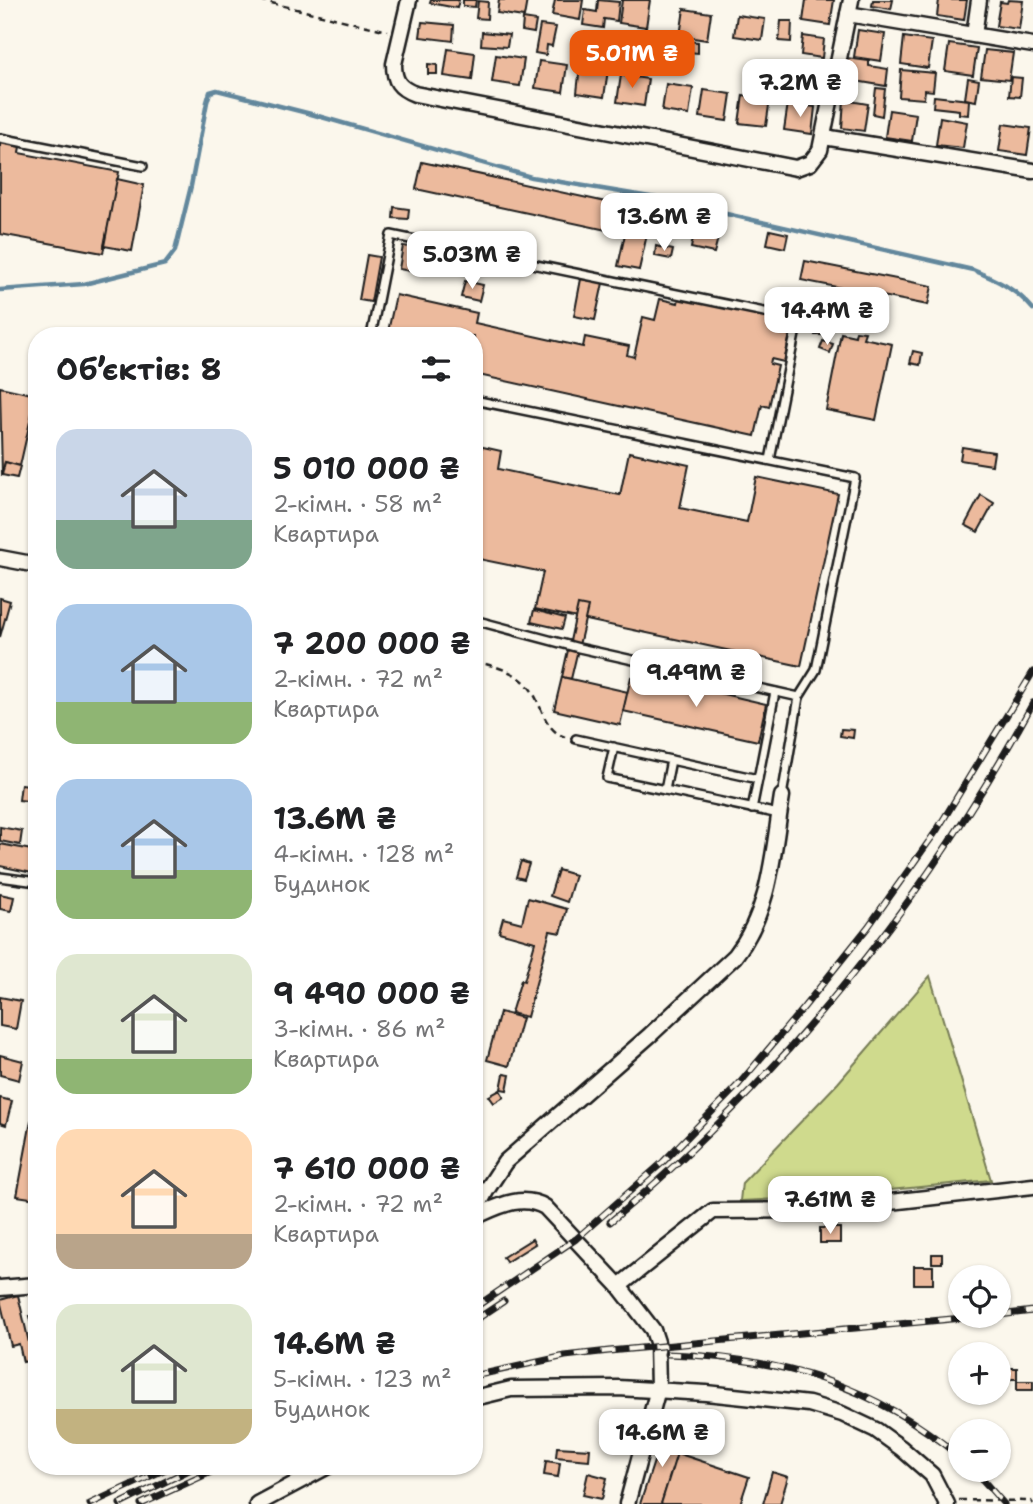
<!DOCTYPE html>
<html lang="uk">
<meta charset="utf-8">
<style>
:root{--surface:#fff;--page:#f2f2f2;--text:#202124;--muted:#757577;--accent:#ea580c}
body{margin:0;font-family:"Shantell Sans",sans-serif;background:var(--page);color:var(--text);height:100vh;display:flex;flex-direction:column;font-size:26px;white-space:nowrap}
*{box-sizing:border-box;margin:0}
p{font-size:23px;color:var(--muted)}
.icon{flex:none;width:38px;height:38px;fill:none;stroke:currentColor;stroke-width:2;stroke-linecap:round;stroke-linejoin:round}
.map{position:relative;flex:1;overflow:hidden}
.drawer{position:absolute;left:28px;top:327px;width:455px;height:1148px;display:flex;flex-direction:column;background:var(--surface);border-radius:28px;box-shadow:0 2px 5px #0004}
.drawer>*{flex:none}
.tools{position:absolute;left:948px;top:1265px;display:grid;gap:14px}
.tools a{display:grid;place-items:center;width:63px;height:63px;border-radius:50%;background:var(--surface);box-shadow:0 2px 5px #0004;font-size:35px}
.price{position:absolute;translate:-50% -60px;padding:0 16px;border-radius:14px;background:#fff;color:#222;font-size:23px;line-height:46px;filter:drop-shadow(0 2px 4px #0008)}
.price::after{content:'';position:absolute;left:50%;top:42px;width:21px;height:16px;margin-left:-10px;background:inherit;clip-path:polygon(0 0,100% 0,50% 100%)}
.price.selected{background:var(--accent);color:#fff}
ul{padding:0;list-style:none}
li{display:flex;align-items:center;gap:21px;height:175px;padding:0 28px}
li span{display:grid;place-items:center;flex:none;width:196px;height:140px;border-radius:21px;color:#555}
li>.icon{margin-inline-start:auto}
span .icon{width:84px;height:84px;fill:#fffc;stroke-width:1}
li b{font-size:30px}
h2{display:flex;justify-content:space-between;align-items:center;height:84px;padding:0 28px;font-size:30px}
.map>svg:first-child{display:block}
.green{fill:#cfda8d;stroke:#767b54;stroke-width:2}
.lines{fill:none;stroke-linecap:round;stroke-linejoin:round}
.stream{stroke:#62879c;stroke-width:4.5}
.building{fill:#ecba9d;stroke:#1c1c1c;stroke-width:2}
.lane-casing{stroke:#1c1c1c;stroke-width:12}
.street-casing{stroke:#1c1c1c;stroke-width:19}
.path{stroke:#1c1c1c;stroke-width:2.5;stroke-dasharray:7 5;stroke-linecap:butt}
.lane{stroke:#fbf7ec;stroke-width:7}
.street{stroke:#fbf7ec;stroke-width:14}
.rail-casing{stroke:#1c1c1c;stroke-width:7}
.rail{stroke:#fbf7ec;stroke-width:4.5;stroke-dasharray:13;stroke-linecap:butt}
</style>
<div class="map">
<svg width="1033" height="1504" viewBox="0 0 1033 1504">
<rect width="100%" height="100%" fill="#fbf7ec"/>
<filter id="ink" filterUnits="userSpaceOnUse"><feTurbulence type="fractalNoise" baseFrequency=".0143" numOctaves="2"/><feDisplacementMap in="SourceGraphic" scale="14" xChannelSelector="R" yChannelSelector="G"/><feConvolveMatrix kernelMatrix="1 2 1 2 8 2 1 2 1" color-interpolation-filters="sRGB"/></filter>
<g filter="url(#ink)">
<polygon class="green" points="930,976 991,1180 819,1197 740,1201 742,1183 838,1083"/>
<g class="lines">
<path class="stream" d="M0 290 84 284 165 264 175 251 191 186 207 102 210 92 217 90 311 114 531 177 656 198 973 270C997 280 1016 289 1033 309"/>
</g>
<g class="building">
<polygon points="431,0 459,0 457,8 430,3"/>
<polygon points="463,0 476,0 475,7 463,6"/>
<polygon points="499,0 527,0 524,17 497,13"/>
<polygon points="555,0 583,0 580,20 552,15"/>
<polygon points="598,0 619,2 617,21 604,19 603,28 583,25 585,10 597,12"/>
<polygon points="622,0 650,0 646,27 619,23"/>
<polygon points="806,0 834,0 830,25 803,21"/>
<polygon points="873,0 893,0 891,9 872,6"/>
<polygon points="939,0 967,0 964,20 937,16"/>
<polygon points="1008,0 1023,1 1019,29 996,26 1000,2 1007,3"/>
<polygon points="478,1 488,2 487,19 476,18"/>
<polygon points="684,9 711,13 707,40 680,36"/>
<polygon points="737,15 765,19 762,40 734,36"/>
<polygon points="523,19 536,21 534,33 522,31"/>
<polygon points="781,21 792,21 791,42 779,41"/>
<polygon points="422,22 454,25 453,41 420,37"/>
<polygon points="540,25 556,27 552,46 547,45 546,55 535,53"/>
<polygon points="858,30 885,34 881,61 854,57"/>
<polygon points="482,32 509,35 507,47 481,45"/>
<polygon points="580,33 591,34 589,54 578,53"/>
<polygon points="803,36 824,39 822,58 801,55"/>
<polygon points="904,37 932,41 928,68 901,64"/>
<polygon points="678,41 698,42 698,53 678,51"/>
<polygon points="949,44 977,48 973,75 945,71"/>
<polygon points="448,49 475,53 472,80 444,76"/>
<polygon points="985,50 1013,53 1009,80 981,77"/>
<polygon points="496,55 524,59 520,86 492,82"/>
<polygon points="846,58 869,61 869,66 888,69 886,86 843,79"/>
<polygon points="539,61 567,65 563,92 535,88"/>
<polygon points="428,64 437,65 437,74 428,74"/>
<polygon points="580,66 608,70 604,97 577,93"/>
<polygon points="901,70 935,73 933,91 925,90 924,99 899,97"/>
<polygon points="621,75 648,79 644,106 617,102"/>
<polygon points="1011,77 1022,78 1020,97 1009,96"/>
<polygon points="968,78 979,80 976,101 965,99"/>
<polygon points="666,84 693,88 689,115 662,111"/>
<polygon points="876,88 885,89 882,116 873,114"/>
<polygon points="704,90 731,94 727,121 700,117"/>
<polygon points="743,95 770,99 766,126 739,123"/>
<polygon points="934,96 969,100 968,115 959,114 959,110 933,107"/>
<polygon points="844,100 868,104 864,131 842,128"/>
<polygon points="788,103 815,107 812,134 784,130"/>
<polygon points="889,110 916,114 912,141 885,137"/>
<polygon points="940,117 967,122 963,148 936,145"/>
<polygon points="1003,124 1031,128 1027,155 999,151"/>
<polygon points="0,142 20,146 19,153 119,172 103,253 0,234"/>
<polygon points="422,162 652,212 639,270 618,266 625,234 416,189"/>
<polygon points="117,179 144,185 132,251 104,246"/>
<polygon points="394,207 409,209 408,219 393,218"/>
<polygon points="661,226 679,230 677,239 659,235"/>
<polygon points="770,230 788,234 785,248 767,244"/>
<polygon points="694,233 718,238 714,253 691,248"/>
<polygon points="403,246 416,248 411,271 399,269"/>
<polygon points="656,246 673,250 671,259 655,256"/>
<polygon points="367,255 379,257 371,302 359,300"/>
<polygon points="805,261 932,286 928,305 801,280"/>
<polygon points="581,279 603,283 595,320 574,316"/>
<polygon points="465,281 483,285 479,301 461,297"/>
<polygon points="396,295 477,313 475,323 583,347 585,337 629,346 627,355 634,357 643,317 655,320 660,299 678,303 679,298 780,320 777,332 790,335 784,362 771,359 770,364 778,366 769,407 762,405 755,436 474,374 474,336 387,336"/>
<polygon points="816,324 823,324 822,335 815,335"/>
<polygon points="856,331 865,332 863,338 892,344 876,420 826,410 841,333 855,336"/>
<polygon points="823,341 833,344 830,353 820,349"/>
<polygon points="913,351 922,353 920,365 910,363"/>
<polygon points="0,387 36,395 20,466 5,462 2,475"/>
<polygon points="474,445 501,451 498,469 620,495 629,452 689,465 680,508 747,522 756,477 838,494 801,666 535,609 543,572 474,558"/>
<polygon points="962,447 994,452 992,465 960,460"/>
<polygon points="5,462 20,466 17,478 2,475"/>
<polygon points="981,495 994,503 978,532 965,525"/>
<polygon points="0,598 10,601 0,637"/>
<polygon points="578,605 588,607 571,679 562,677"/>
<polygon points="534,610 565,618 562,629 531,622"/>
<polygon points="562,677 628,692 620,725 554,710"/>
<polygon points="631,677 701,693 702,689 766,704 758,741 623,711"/>
<polygon points="841,729 854,730 853,738 840,736"/>
<polygon points="21,784 37,786 37,802 19,800"/>
<polygon points="0,827 22,831 20,845 0,841"/>
<polygon points="0,844 37,851 32,873 0,866"/>
<polygon points="521,861 529,864 524,879 516,877"/>
<polygon points="558,870 575,875 567,902 550,896"/>
<polygon points="0,894 14,897 11,911 0,909"/>
<polygon points="528,898 567,909 561,933 550,931 527,1017 511,1013 521,980 524,981 535,942 499,932 503,918 522,923"/>
<polygon points="0,997 21,1001 16,1029 0,1026"/>
<polygon points="500,1012 522,1018 509,1066 487,1060"/>
<polygon points="0,1055 23,1061 19,1080 0,1075"/>
<polygon points="504,1074 510,1075 507,1090 501,1089"/>
<polygon points="500,1090 504,1097 494,1103 489,1096"/>
<polygon points="0,1098 12,1101 6,1125 0,1123"/>
<polygon points="31,1121 37,1122 37,1199 17,1196"/>
<rect x="820" y="1228" width="20" height="15"/>
<polygon points="532,1239 535,1244 506,1262 503,1257"/>
<rect x="932" y="1254" width="10" height="9"/>
<rect x="914" y="1266" width="19" height="18"/>
<polygon points="18,1295 33,1360 23,1362 19,1344 11,1346 0,1300"/>
<polygon points="37,1314 37,1334 34,1334 29,1316"/>
<rect x="1006" y="1368" width="11" height="11"/>
<rect x="1017" y="1381" width="16" height="9"/>
<polygon points="664,1431 683,1437 661,1504 640,1504"/>
<polygon points="557,1447 590,1449 589,1460 556,1457"/>
<polygon points="677,1453 749,1477 740,1504 661,1504"/>
<polygon points="546,1461 560,1463 558,1477 544,1475"/>
<polygon points="772,1472 788,1477 780,1504 763,1504"/>
<polygon points="588,1473 607,1478 602,1499 583,1495"/>
</g>
<g class="lines">
<g class="lane-casing">
<g id="lane">
<polyline points="0,138 143,166"/>
<polyline points="371,336 391,235 798,319 770,460"/>
<polyline points="474,400 855,478 816,670 799,697"/>
<polyline points="474,620 579,648 799,697 782,796"/>
<polyline points="576,739 671,760 665,790 607,778 614,747"/>
<polyline points="671,760 758,779 752,809"/>
<polyline points="758,779 775,692"/>
<polyline points="665,790 779,814"/>
<polyline points="0,877 37,882"/>
</g>
</g>
<g class="street-casing">
<g id="street">
<path d="M409 0 394 64C394 81 399 88 415 94L796 168 810 163 820 150 851 0"/>
<polyline points="848,14 1033,45"/>
<polyline points="974,35 979,0"/>
<polyline points="824,137 1033,171"/>
<polyline points="0,558 37,565"/>
<path d="M474 1214 486 1191 505 1162 650 1035 735 956C771 910 773 852 782 796"/>
<path d="M474 1217C497 1207 521 1193 545 1207L619 1286 653 1330 657 1342 658 1389 627 1504"/>
<polyline points="619,1286 713,1211 819,1210 1033,1186"/>
<polyline points="0,1288 37,1285"/>
<polyline points="474,1398 511,1389 618,1388 706,1393 809,1404 842,1414 876,1430 901,1448 932,1475 947,1504"/>
<polyline points="257,1504 328,1466"/>
</g>
</g>
<g class="path">
<polyline points="259,0 388,31"/>
<path d="M474 661C493 666 515 670 528 686 543 703 542 729 565 737"/>
<polyline points="959,1500 1031,1501 1033,1504"/>
</g>
<use href="#lane" class="lane"/>
<use href="#street" class="street"/>
<g class="rail-casing">
<g id="rail">
<path d="M610 1222C782 1079 926 899 1033 703"/>
<polyline points="474,1308 576,1239 663,1162 739,1084 804,1007 868,927 937,830 1033,672"/>
<polyline points="999,1315 1033,1311"/>
<polyline points="474,1321 504,1301"/>
<path d="M667 1354C778 1357 874 1384 961 1458"/>
<polyline points="474,1376 565,1356 609,1351 984,1316"/>
<polyline points="974,1470 1004,1504"/>
<polyline points="90,1504 172,1466"/>
<polyline points="120,1504 197,1466"/>
<polyline points="141,1504 224,1466"/>
</g>
</g>
<use href="#rail" class="rail"/>
</g>
</g>
</svg>
<div class="tools">
<a><svg class="icon" aria-label="locate" viewBox="0 0 24 24"><circle cx="12" cy="12" r="6"/><path d="M12 2v4M12 18v4M2 12h4M18 12h4"/></svg></a>
<a>+</a>
<a>−</a>
</div>
<b class="price selected" style="left:632px;top:90px">5.01M ₴</b>
<b class="price" style="left:800px;top:119px">7.2M ₴</b>
<b class="price" style="left:664px;top:253px">13.6M ₴</b>
<b class="price" style="left:472px;top:291px">5.03M ₴</b>
<b class="price" style="left:827px;top:347px">14.4M ₴</b>
<b class="price" style="left:696px;top:709px">9.49M ₴</b>
<b class="price" style="left:830px;top:1236px">7.61M ₴</b>
<b class="price" style="left:662px;top:1469px">14.6M ₴</b>
<section class="drawer">
<h2>Об’єктів: 8<svg class="icon" aria-label="filters" viewBox="0 0 24 24"><path d="M4 7h16M4 17h16"/><circle cx="9" cy="7" r="2"/><circle cx="15" cy="17" r="2"/></svg></h2>
<ul>
<li><span style="background:linear-gradient(#c9d6e8 65%,#7fa58c 0)"><svg class="icon" aria-label="home" viewBox="0 0 24 24"><path d="M3 11l9-7 9 7M6 9v11h12V9"/></svg></span><div><b>5 010 000 ₴</b><p>2-кімн. · 58 m²</p><p>Квартира</p></div></li>
<li><span style="background:linear-gradient(#a9c7e8 70%,#8fb573 0)"><svg class="icon" aria-label="home" viewBox="0 0 24 24"><path d="M3 11l9-7 9 7M6 9v11h12V9"/></svg></span><div><b>7 200 000 ₴</b><p>2-кімн. · 72 m²</p><p>Квартира</p></div></li>
<li><span style="background:linear-gradient(#a9c7e8 65%,#8fb573 0)"><svg class="icon" aria-label="home" viewBox="0 0 24 24"><path d="M3 11l9-7 9 7M6 9v11h12V9"/></svg></span><div><b>13.6M ₴</b><p>4-кімн. · 128 m²</p><p>Будинок</p></div></li>
<li><span style="background:linear-gradient(#dfe7d0 75%,#8fb573 0)"><svg class="icon" aria-label="home" viewBox="0 0 24 24"><path d="M3 11l9-7 9 7M6 9v11h12V9"/></svg></span><div><b>9 490 000 ₴</b><p>3-кімн. · 86 m²</p><p>Квартира</p></div></li>
<li><span style="background:linear-gradient(#ffd9b3 75%,#b9a48a 0)"><svg class="icon" aria-label="home" viewBox="0 0 24 24"><path d="M3 11l9-7 9 7M6 9v11h12V9"/></svg></span><div><b>7 610 000 ₴</b><p>2-кімн. · 72 m²</p><p>Квартира</p></div></li>
<li><span style="background:linear-gradient(#dfe7d0 75%,#c2b280 0)"><svg class="icon" aria-label="home" viewBox="0 0 24 24"><path d="M3 11l9-7 9 7M6 9v11h12V9"/></svg></span><div><b>14.6M ₴</b><p>5-кімн. · 123 m²</p><p>Будинок</p></div></li>
</ul>
</section>
</div>
